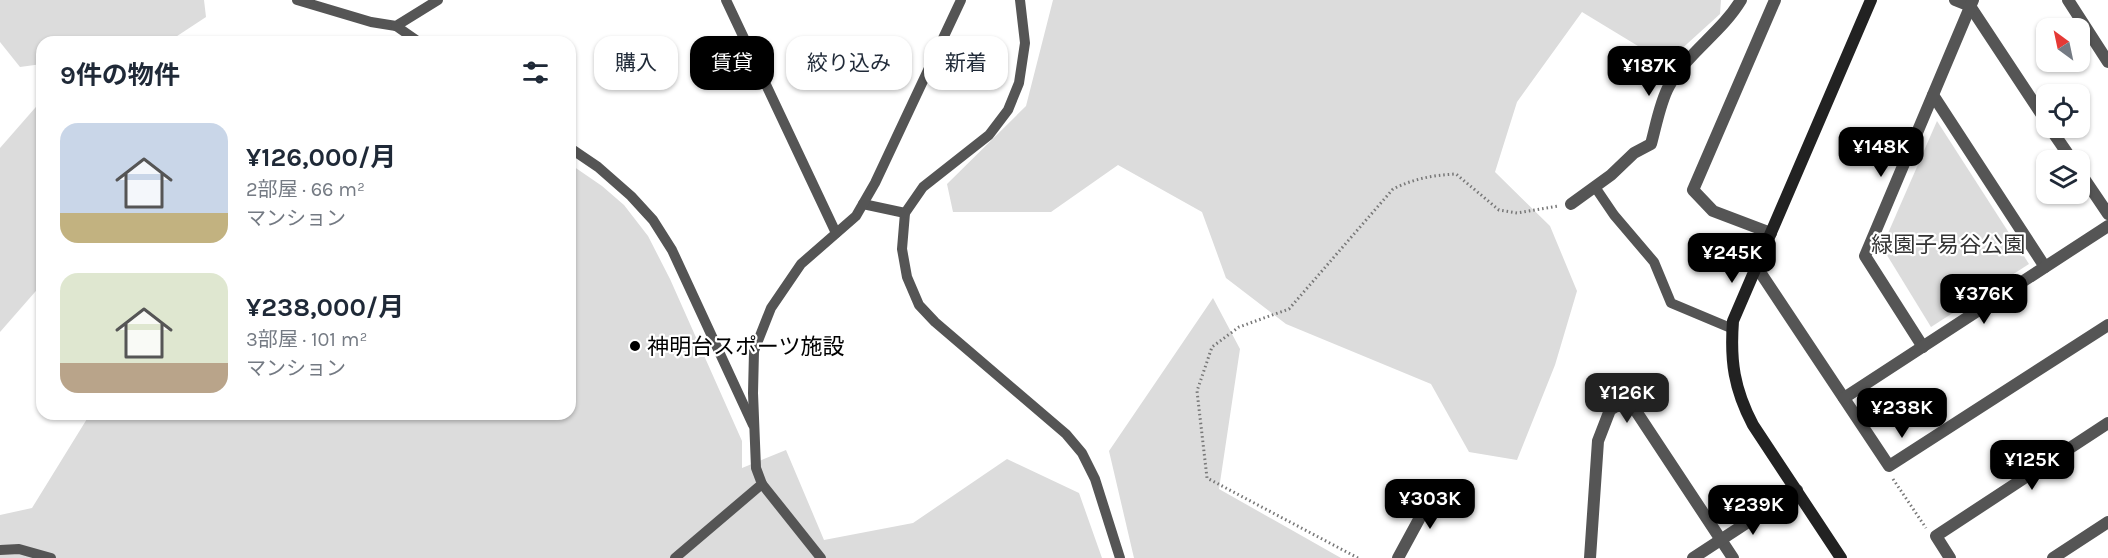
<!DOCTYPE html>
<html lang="ja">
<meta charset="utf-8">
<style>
:root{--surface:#fff;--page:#f6f6f7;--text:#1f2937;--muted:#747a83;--accent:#000}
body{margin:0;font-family:Karla,"Noto Sans JP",sans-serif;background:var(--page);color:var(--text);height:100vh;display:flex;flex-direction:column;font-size:22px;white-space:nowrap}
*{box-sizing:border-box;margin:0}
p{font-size:20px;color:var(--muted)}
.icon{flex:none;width:33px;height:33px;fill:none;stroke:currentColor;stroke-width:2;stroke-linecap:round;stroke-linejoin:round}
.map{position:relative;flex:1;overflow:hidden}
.drawer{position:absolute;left:36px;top:36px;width:540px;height:384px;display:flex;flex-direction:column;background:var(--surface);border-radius:18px;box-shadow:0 2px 4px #0004}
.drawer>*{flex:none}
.banner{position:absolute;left:594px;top:36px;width:570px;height:54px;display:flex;gap:12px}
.needle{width:39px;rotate:327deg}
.controls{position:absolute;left:2036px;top:18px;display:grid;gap:12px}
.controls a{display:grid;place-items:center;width:54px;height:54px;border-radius:12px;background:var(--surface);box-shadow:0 2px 4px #0004;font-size:30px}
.price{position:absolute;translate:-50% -51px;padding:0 14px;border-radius:12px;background:var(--accent);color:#fff;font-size:20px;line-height:39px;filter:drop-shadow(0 2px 3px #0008)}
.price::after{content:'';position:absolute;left:50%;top:36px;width:18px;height:14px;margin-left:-9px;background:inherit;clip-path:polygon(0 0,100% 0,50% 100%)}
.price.current{background:#222;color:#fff}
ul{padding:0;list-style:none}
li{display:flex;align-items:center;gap:18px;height:150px;padding:0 24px}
li span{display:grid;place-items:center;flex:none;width:168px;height:120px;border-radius:18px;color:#555}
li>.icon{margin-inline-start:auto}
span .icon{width:72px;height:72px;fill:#fffc;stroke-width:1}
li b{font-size:26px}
h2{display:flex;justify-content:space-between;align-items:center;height:72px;padding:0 24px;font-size:26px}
.chip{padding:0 21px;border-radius:18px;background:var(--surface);box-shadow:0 2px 4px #0004;font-size:21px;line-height:54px}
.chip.current{background:var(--accent);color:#fff}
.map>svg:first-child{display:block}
.green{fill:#dcdcdc}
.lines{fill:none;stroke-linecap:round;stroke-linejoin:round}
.path{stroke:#777;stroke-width:3;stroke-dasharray:1.5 3;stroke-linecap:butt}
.lane{stroke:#555;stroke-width:10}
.street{stroke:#555;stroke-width:12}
.secondary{stroke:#222;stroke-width:12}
.poi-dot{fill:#000;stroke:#fff;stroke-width:2}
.labels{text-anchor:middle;stroke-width:4.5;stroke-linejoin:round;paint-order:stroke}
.park-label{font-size:22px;fill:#333;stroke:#fff}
.poi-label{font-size:22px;fill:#000;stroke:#fff;text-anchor:start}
</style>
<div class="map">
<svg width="2108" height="558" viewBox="0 0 2108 558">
<rect width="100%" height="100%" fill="#fff"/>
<g class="green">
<polygon points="0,0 204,0 206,17 168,42 42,42 42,64 20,67 0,42"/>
<polygon points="1053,0 1721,0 1720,14 1666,63 1582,12 1517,102 1495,172 1550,226 1577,291 1555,365 1517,460 1469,452 1431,384 1286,324 1226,278 1202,212 1118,165 1051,212 953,212 947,184 1026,106"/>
<polygon points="42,100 42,284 0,332 0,148"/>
<polygon points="1937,121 2029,264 1931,327 1882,247"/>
<polygon points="570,164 602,186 624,205 648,236 670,279 742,441 742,468 786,450 824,540 913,523 1007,459 1079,493 1102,558 0,558 0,515 32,508 90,414 570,414"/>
<polygon points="1213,298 1240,349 1219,489 1341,558 1134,558 1109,451"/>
</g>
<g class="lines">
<g class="path">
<polyline points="1893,479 1926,528"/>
<path d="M1358 558 1207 478 1197 391 1212 347 1239 327 1289 309 1393 189C1413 179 1433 175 1456 174L1499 210 1517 213 1558 206"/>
</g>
<g class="lane">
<polyline points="297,0 371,22 396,26 438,0"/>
<polyline points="726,0 836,233"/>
<polyline points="1020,0 1025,43 1019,83 1008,110 989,135 923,187 905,213 902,249 907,277 919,305 935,322 1066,434 1082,453 1095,479 1120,558"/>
<polyline points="396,26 419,42"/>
<polyline points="570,148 598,167 631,196 653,220 672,250 753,425"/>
<polyline points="1595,187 1614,215 1654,262 1671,303 1733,329"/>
<polyline points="863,204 905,213"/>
<polyline points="762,484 821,558"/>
<polyline points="0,550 19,549 51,558"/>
<polyline points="675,558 762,484 756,468 753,393 754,351 771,308 801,264 856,216 875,183 961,0"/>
</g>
<g class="street">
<polyline points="1955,0 1970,6 2046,121"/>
<polyline points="2068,0 2108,62"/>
<polyline points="1933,95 2045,267"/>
<polyline points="2050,128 2072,160"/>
<polyline points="2079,171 2108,214"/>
<path d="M1571 204 1611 175 1634 153 1651 144C1656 126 1660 102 1669 86 1687 53 1722 32 1741 0"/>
<polyline points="1771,233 1713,211 1693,190 1775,0"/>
<polyline points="1756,266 1889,466 2108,325"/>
<polyline points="1923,347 1865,256 1973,0"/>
<polyline points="1844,398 2108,226"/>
<polyline points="1398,558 1436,488"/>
<polyline points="1590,558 1598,441 1610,410 1628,399 1733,558"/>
<polyline points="1693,558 1797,490"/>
<polyline points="1950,558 1936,536 2108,423"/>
<polyline points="2053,558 2108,522"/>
</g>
<path class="secondary" d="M1841 558 1753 425C1734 389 1730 361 1733 321L1871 0"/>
</g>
<circle class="poi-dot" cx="635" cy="346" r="6"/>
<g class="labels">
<g class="park-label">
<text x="1948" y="252">緑園子易谷公園</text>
</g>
<g class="poi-label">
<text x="647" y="354">神明台スポーツ施設</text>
</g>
</g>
</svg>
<div class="controls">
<a><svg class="needle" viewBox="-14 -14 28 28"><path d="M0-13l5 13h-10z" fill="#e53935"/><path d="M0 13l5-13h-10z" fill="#747a83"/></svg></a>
<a><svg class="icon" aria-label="locate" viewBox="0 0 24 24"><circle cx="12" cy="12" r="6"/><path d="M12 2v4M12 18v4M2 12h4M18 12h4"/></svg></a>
<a><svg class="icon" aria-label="layers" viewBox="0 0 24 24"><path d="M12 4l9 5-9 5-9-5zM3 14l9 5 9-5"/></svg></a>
</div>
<b class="price" style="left:1649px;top:97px">¥187K</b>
<b class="price" style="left:1881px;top:178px">¥148K</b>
<b class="price" style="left:1732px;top:284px">¥245K</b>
<b class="price" style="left:1984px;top:325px">¥376K</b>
<b class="price current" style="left:1627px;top:424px">¥126K</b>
<b class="price" style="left:1902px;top:439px">¥238K</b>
<b class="price" style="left:2032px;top:491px">¥125K</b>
<b class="price" style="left:1430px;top:530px">¥303K</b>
<b class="price" style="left:1753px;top:536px">¥239K</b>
<div class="banner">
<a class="chip">購入</a>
<a class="chip current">賃貸</a>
<a class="chip">絞り込み</a>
<a class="chip">新着</a>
</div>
<section class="drawer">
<h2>9件の物件<svg class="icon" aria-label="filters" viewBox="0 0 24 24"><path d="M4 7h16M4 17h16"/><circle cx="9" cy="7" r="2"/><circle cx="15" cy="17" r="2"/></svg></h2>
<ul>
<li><span style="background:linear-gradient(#c9d6e8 75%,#c2b280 0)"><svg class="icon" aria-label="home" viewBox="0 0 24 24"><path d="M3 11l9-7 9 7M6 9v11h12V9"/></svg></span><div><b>¥126,000/月</b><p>2部屋 · 66 m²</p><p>マンション</p></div></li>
<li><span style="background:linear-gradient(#dfe7d0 75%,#b9a48a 0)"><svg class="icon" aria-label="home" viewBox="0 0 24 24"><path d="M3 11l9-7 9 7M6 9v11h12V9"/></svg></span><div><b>¥238,000/月</b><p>3部屋 · 101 m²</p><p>マンション</p></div></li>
</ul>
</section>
</div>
